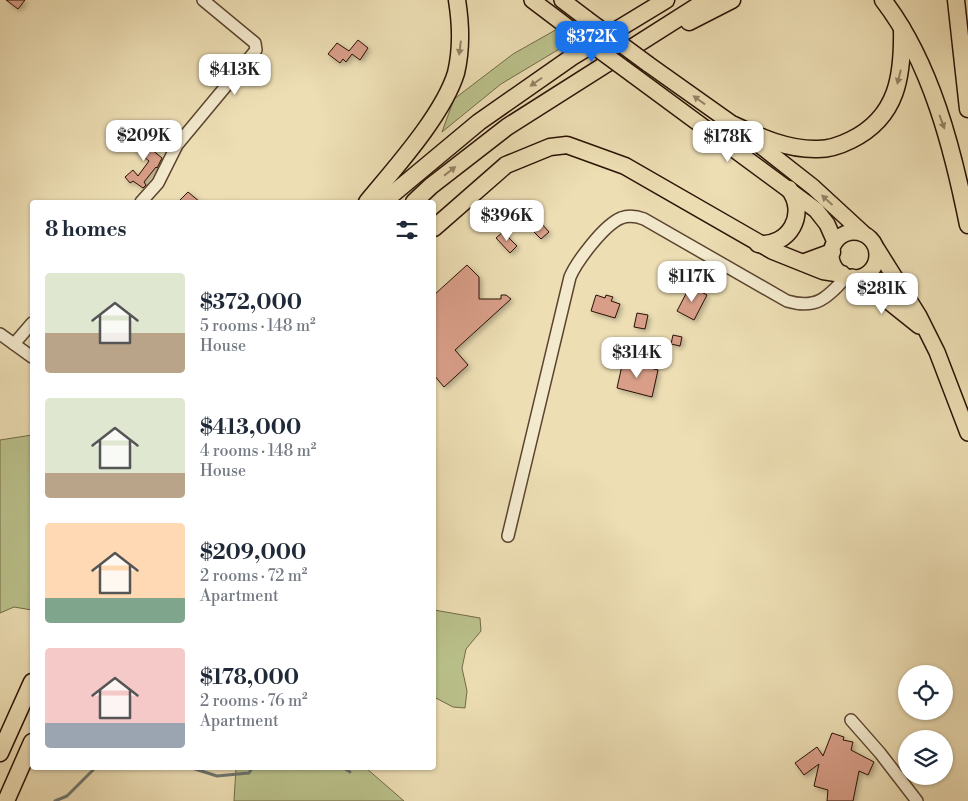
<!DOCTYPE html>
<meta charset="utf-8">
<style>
:root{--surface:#fff;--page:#f2f2f3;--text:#1f2937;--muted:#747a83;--accent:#1a73e8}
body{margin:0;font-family:"Libre Bodoni",serif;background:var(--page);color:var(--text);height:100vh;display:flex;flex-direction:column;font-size:19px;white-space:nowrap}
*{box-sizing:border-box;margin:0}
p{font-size:16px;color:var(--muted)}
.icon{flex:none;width:28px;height:28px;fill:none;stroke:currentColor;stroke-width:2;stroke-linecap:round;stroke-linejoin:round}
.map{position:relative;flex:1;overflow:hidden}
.panel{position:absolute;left:30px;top:200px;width:406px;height:570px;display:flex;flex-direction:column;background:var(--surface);border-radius:5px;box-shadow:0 1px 4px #0004}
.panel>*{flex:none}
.tools{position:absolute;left:898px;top:665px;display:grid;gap:10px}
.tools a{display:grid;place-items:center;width:55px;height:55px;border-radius:50%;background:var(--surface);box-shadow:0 1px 4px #0004;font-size:25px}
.price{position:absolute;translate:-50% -42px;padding:0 11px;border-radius:10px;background:#fff;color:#222;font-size:16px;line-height:32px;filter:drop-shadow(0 1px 2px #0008)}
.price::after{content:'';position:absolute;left:50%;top:30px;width:15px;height:11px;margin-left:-8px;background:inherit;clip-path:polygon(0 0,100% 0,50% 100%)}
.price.current{background:var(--accent);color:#fff}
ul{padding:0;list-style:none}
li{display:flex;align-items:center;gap:15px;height:125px;padding:0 15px}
li span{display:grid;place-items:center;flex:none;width:140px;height:100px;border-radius:5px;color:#555}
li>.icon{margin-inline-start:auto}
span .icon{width:60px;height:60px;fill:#fffc;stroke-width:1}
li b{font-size:21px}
h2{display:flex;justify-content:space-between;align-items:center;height:60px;padding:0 15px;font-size:21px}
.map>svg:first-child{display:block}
.green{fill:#bac18b;stroke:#726a48}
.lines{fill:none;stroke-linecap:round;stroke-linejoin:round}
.stream{stroke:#6f776f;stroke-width:3}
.building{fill:#d89e88;stroke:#2b1204;filter:url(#shadow)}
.minor-casing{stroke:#5c4530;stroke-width:14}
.major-casing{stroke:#2b1204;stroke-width:18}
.highway-casing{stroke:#2b1204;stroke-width:19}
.minor{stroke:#f3eace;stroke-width:11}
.major{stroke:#eddeb4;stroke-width:15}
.highway{stroke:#eddeb4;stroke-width:16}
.major-bridge-casing{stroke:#2b1204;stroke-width:18;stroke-linecap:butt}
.major-bridge{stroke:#eddeb4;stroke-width:15}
.oneway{fill:#968265}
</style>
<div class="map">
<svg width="968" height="801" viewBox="0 0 968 801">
<defs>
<filter id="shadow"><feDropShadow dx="2.5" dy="2.5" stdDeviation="2.5" flood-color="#0004"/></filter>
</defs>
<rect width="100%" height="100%" fill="#eddeb4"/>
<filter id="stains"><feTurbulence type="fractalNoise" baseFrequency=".004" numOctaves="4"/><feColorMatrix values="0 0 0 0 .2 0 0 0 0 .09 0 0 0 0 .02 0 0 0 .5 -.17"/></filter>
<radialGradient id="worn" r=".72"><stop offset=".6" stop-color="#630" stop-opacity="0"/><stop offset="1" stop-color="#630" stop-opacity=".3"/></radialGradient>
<g class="green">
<polygon points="559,28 576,39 501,84 442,132 454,99 513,54"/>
<polygon points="879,268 910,314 867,282 873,279"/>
<polygon points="32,435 32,610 14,607 0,613 0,440"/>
<polygon points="434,610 480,618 481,631 466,649 462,668 467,691 465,708 453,707 434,697"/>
<polygon points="236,768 366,768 404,801 234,801"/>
</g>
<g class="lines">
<g class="stream">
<polyline points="192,768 217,776 249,773 252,768"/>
<polyline points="344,768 350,772"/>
<polyline points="55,801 67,796 95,768"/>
</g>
</g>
<g class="building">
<polygon points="6,0 25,0 18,9"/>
<polygon points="358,40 368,48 360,60 352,54 346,62 343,59 340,63 328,54 337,43 349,51"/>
<polygon points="135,136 162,158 157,168 156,167 144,182 146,185 143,188 133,181 130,183 125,177 133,170 138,176 149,161 129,145"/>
<polygon points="188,192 200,202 178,202"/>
<polygon points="541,223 549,232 541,239 533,231"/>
<polygon points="503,232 517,246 510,253 496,238"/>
<polygon points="467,265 479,277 479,299 501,299 501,295 506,295 511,299 455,350 468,365 444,387 434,375 434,295"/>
<polygon points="690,286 707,295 694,320 677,311"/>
<polygon points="596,295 605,298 606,295 613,297 611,301 620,304 615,318 591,311"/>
<polygon points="637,313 648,315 645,329 634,327"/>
<polygon points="673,335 682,337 680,346 671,344"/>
<polygon points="623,361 658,370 652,397 617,388"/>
<polygon points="832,733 844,737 843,740 853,742 851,750 874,762 868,775 859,771 853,801 827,801 828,790 814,786 819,764 804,775 795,763 817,747 823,756"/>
</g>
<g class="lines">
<g class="minor-casing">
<g id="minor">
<polyline points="141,202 158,183 177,145 256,50 255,43 203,0"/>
<polyline points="0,334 32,357"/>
<polyline points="14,344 32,323"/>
<path d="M508 536 570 277C577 261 604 225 621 218 629 215 636 216 644 219L787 301C817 310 828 297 847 276"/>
<polyline points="851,720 880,753 917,801"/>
</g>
</g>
<g class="major-casing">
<g id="major">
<polyline points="532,0 569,28"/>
<polyline points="562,0 587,19"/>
<polyline points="648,64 734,125 813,187 863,233"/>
<polyline points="633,75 816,210 827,224 835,242"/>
<circle cx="854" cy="255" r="23"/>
<polyline points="877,249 919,316 937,352 968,433"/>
<polyline points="852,277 889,302 919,326"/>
</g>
</g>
<g class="highway-casing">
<g id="highway">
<path d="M883 0C931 62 953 150 968 225"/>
<polyline points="956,0 968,109"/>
<polyline points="689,22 732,0"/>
<path d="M734 125C760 137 788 150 818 149 830 149 841 145 851 140 898 117 903 75 902 28"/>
<path d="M367 202C395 168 443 115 456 73 462 48 461 25 457 0"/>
<polyline points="383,202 479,122 572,57 666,0"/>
<polyline points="414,202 431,186 507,127 707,0"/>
<polyline points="434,228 506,165 550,147 567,145 625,166 773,251 823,271 842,274"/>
<path d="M758 244C789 247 808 214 789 189"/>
<polyline points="805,262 832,252"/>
<polyline points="0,753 32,682"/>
<polyline points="6,801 32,742"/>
</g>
</g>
<use href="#minor" class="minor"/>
<use href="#major" class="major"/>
<use href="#highway" class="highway"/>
<g class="major-bridge-casing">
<g id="major-bridge">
<polyline points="587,19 648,64"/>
<polyline points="569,28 633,75"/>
</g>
</g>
<use href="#major-bridge" class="major-bridge"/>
</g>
<defs><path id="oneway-solid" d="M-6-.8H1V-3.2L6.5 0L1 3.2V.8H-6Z" transform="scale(1.25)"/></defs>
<g class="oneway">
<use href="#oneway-solid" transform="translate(460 48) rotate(97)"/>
<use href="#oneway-solid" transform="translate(899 77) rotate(104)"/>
<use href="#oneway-solid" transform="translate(536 82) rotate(145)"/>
<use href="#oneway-solid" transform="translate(699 100) rotate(-144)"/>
<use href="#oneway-solid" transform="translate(942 122) rotate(70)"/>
<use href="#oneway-solid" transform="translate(450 171) rotate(-38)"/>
<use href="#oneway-solid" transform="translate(827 200) rotate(-138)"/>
</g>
<rect width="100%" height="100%" filter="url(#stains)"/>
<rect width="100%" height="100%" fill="url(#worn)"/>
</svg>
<div class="tools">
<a><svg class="icon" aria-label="locate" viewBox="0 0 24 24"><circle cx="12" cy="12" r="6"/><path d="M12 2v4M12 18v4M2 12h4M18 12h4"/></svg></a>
<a><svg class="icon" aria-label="layers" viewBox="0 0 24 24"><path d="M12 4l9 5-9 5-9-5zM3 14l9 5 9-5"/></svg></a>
</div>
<b class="price current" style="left:592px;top:63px">$372K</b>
<b class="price" style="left:235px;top:96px">$413K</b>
<b class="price" style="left:144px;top:162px">$209K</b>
<b class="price" style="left:728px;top:163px">$178K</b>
<b class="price" style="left:507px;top:242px">$396K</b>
<b class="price" style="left:692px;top:303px">$117K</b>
<b class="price" style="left:882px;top:315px">$281K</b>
<b class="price" style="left:637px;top:379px">$314K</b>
<section class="panel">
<h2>8 homes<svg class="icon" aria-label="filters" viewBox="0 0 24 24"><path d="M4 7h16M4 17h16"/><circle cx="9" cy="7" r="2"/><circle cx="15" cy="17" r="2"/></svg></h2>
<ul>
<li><span style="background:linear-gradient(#dfe7d0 60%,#b9a48a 0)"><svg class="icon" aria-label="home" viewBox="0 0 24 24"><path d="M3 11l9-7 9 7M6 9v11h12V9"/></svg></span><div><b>$372,000</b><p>5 rooms · 148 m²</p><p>House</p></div></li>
<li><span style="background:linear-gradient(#dfe7d0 75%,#b9a48a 0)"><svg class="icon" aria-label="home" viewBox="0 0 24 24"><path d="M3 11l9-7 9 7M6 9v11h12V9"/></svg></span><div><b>$413,000</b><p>4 rooms · 148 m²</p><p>House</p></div></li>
<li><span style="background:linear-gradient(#ffd9b3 75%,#7fa58c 0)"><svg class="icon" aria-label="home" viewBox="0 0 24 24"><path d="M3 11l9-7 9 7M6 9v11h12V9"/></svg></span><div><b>$209,000</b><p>2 rooms · 72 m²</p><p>Apartment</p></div></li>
<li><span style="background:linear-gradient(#f6c9c9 75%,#9aa5b1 0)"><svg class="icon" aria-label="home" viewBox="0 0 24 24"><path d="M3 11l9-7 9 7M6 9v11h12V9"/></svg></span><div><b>$178,000</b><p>2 rooms · 76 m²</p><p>Apartment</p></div></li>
</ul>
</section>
</div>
